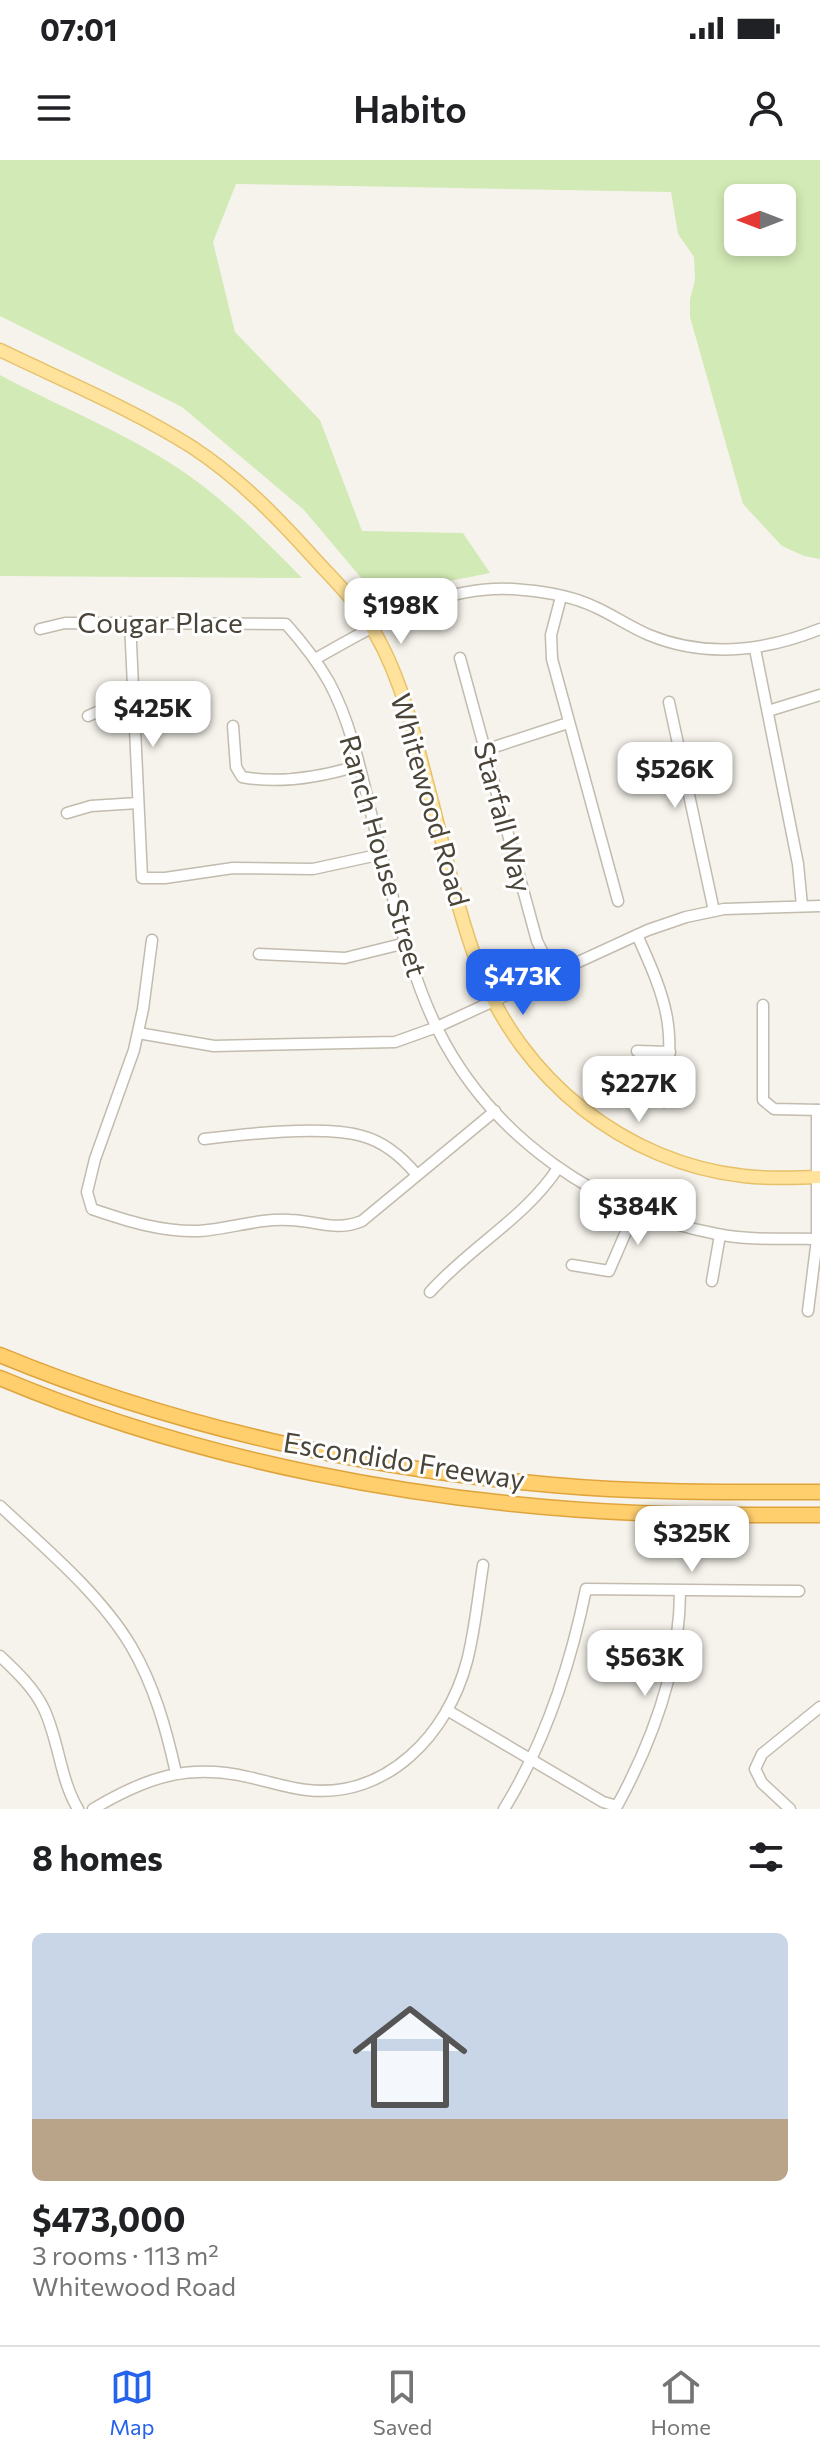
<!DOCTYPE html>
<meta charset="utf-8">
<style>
:root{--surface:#fff;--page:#f6f6f6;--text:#202124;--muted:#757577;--line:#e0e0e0;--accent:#2563eb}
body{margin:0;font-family:Commissioner,sans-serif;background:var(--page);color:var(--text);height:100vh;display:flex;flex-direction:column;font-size:30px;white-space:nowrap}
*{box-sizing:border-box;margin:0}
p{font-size:26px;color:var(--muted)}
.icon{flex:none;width:44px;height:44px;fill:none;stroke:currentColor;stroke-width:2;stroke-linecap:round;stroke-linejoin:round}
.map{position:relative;height:1649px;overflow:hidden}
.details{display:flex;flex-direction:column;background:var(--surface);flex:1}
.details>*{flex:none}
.needle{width:52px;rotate:270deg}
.fabs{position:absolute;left:724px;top:24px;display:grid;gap:16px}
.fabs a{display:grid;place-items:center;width:72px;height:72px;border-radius:12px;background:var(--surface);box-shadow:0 4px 12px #0003;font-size:40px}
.price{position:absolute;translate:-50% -68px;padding:0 18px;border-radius:16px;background:#fff;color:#222;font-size:26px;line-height:52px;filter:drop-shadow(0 2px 4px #0008)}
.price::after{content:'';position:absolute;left:50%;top:48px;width:24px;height:18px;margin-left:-12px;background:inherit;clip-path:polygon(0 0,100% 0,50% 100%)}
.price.selected{background:var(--accent);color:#fff}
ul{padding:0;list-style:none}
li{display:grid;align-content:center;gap:16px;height:424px;padding:0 32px}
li+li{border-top:2px solid var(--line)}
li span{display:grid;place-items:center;height:248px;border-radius:12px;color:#555}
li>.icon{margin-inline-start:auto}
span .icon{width:144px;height:144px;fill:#fffc;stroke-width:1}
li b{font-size:34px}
h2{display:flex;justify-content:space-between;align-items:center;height:96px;padding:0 32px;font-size:34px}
.status{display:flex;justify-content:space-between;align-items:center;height:56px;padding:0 40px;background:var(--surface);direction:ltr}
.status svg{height:22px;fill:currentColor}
header{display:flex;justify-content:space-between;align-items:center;height:104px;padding:0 32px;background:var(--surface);font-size:36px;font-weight:600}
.tabs{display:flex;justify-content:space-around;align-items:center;height:112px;border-top:2px solid var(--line);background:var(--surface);font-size:22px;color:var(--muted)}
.tabs a{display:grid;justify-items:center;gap:4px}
.tabs .selected{color:var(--accent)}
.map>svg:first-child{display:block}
.green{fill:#d2eab5;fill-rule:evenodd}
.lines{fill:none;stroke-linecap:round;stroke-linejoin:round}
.minor-casing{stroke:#c2bbae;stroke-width:13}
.major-casing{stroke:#e6c16a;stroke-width:15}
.highway-casing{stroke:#e0a43c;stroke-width:17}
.minor{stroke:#fff;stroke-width:10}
.major{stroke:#ffe39c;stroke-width:12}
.highway{stroke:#ffcf6e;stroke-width:14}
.labels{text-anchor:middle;stroke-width:6;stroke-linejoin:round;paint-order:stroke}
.street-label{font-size:28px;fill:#4b4439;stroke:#fff}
</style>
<div class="status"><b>07:01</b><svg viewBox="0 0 49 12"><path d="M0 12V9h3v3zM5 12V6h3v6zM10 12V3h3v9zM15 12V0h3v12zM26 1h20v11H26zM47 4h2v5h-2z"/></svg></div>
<header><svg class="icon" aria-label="menu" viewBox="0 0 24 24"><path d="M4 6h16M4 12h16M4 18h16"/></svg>Habito<svg class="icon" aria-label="person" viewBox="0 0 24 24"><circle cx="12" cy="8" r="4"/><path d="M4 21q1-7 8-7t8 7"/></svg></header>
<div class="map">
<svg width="820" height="1649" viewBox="0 0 820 1649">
<rect width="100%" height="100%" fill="#f6f3ec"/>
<g class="green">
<path d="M0 0H820V399L804 396 782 386 743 344 690 157V139L695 120 694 97 678 74 671 32 236 24 213 82 235 172 320 260 362 371 463 373 490 413 439 423 393 438 380 436 368 426 304 350 182 247 0 156ZM738 38H782V82H738Z"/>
<path d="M0 215C67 251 143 279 203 326 239 354 270 385 302 418L0 416Z"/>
</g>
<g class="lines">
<g class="minor-casing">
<g id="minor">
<polyline points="561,437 551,475 552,499 618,741"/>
<polyline points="130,462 142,718 165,718 233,708 313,709 382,694"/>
<path d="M40 469 65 463 286 464C302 482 317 501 329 522 355 570 365 633 379 685 396 746 409 812 438 870 492 978 600 1052 717 1074 751 1081 786 1078 820 1079"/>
<polyline points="755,489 798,704 802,746"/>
<polyline points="460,498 537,781 553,814"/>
<path d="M315 499C380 463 446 421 524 430 547 432 574 437 595 447 613 455 630 467 649 475 705 498 765 491 820 469"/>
<polyline points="669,542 714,751"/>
<polyline points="768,551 820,535"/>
<polyline points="88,556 104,549 135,547"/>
<path d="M233 566 236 607 242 617C280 624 321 617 357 606"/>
<polyline points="485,590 568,563"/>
<polyline points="67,653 91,646 138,643"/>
<path d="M637 775C667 841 677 869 664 942"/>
<path d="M152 780 143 849 134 890 95 999 87 1032 92 1049C127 1061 161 1072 199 1071 230 1069 259 1058 290 1060 318 1061 335 1072 362 1061L495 951"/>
<polyline points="259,794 345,798 406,783"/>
<polyline points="763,845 763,940 774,949 820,950"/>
<polyline points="138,873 214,886 395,882 437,867 648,770 686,757 724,749 820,746"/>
<polyline points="637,891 670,892"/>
<path d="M204 979C245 974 323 965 362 976 385 982 402 997 417 1015"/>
<polyline points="572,1105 609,1111 635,1051"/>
<polyline points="712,1121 720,1075"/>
<path d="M430 1132C470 1087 525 1058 558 1008"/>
<polyline points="808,1151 817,1079 817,950"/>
<path d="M0 1346C44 1387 100 1434 131 1486 154 1525 166 1568 176 1613"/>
<path d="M0 1496C17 1512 34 1528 44 1549 59 1581 60 1619 78 1649"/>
<path d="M447 1550 603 1642 617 1646C653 1580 680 1507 680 1431"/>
<path d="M93 1649C145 1618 187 1603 248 1617 268 1621 287 1628 307 1630 387 1639 448 1574 467 1501 475 1470 478 1437 483 1405"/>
<path d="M504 1649C546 1581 570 1507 586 1429L799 1431"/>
<polyline points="790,1649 762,1623 755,1609 762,1594 820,1547"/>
</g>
</g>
<g class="major-casing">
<path id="major" d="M0 190C64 221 132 249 192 287 239 318 276 356 313 397 330 416 349 434 363 454 400 507 413 571 429 631 445 690 457 751 479 808 521 919 625 1003 744 1016 769 1019 795 1018 820 1017"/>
</g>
<g class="highway-casing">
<g id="highway">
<path d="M0 1195C174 1267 366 1309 553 1325 642 1333 731 1332 820 1332"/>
<path d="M0 1218C197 1301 425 1344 638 1353 699 1356 759 1355 820 1355"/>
</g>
</g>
<use href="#minor" class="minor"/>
<use href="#major" class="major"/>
<use href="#highway" class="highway"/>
</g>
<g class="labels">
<g class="street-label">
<text x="160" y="473">Cougar Place</text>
<text transform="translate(430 640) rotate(74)" y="10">Whitewood Road</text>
<text transform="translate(503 657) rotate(75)" y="10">Starfall Way</text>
<text transform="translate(383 696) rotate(74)" y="10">Ranch House Street</text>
<text transform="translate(404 1301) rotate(9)" y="10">Escondido Freeway</text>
</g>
</g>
</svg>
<div class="fabs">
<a><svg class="needle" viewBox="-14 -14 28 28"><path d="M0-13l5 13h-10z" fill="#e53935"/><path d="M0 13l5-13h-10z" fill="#757577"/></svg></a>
</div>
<b class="price" style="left:401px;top:486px">$198K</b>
<b class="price" style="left:153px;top:589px">$425K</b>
<b class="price" style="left:675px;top:650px">$526K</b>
<b class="price selected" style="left:523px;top:857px">$473K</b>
<b class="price" style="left:639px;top:964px">$227K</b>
<b class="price" style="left:638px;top:1087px">$384K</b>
<b class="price" style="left:692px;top:1414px">$325K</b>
<b class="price" style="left:645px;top:1538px">$563K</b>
</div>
<section class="details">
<h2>8 homes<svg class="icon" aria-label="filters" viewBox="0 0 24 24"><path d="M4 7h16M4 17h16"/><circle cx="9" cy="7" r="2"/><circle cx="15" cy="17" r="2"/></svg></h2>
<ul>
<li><span style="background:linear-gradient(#c9d6e8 75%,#b9a48a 0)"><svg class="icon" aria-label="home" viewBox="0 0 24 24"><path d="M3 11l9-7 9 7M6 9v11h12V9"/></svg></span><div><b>$473,000</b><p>3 rooms · 113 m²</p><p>Whitewood Road</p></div></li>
</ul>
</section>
<nav class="tabs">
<a class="selected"><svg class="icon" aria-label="map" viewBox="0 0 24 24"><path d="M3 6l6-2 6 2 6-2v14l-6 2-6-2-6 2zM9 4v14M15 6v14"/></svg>Map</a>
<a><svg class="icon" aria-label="saved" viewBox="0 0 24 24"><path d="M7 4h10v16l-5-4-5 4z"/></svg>Saved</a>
<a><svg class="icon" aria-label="home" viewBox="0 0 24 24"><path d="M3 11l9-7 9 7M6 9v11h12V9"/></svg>Home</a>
</nav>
